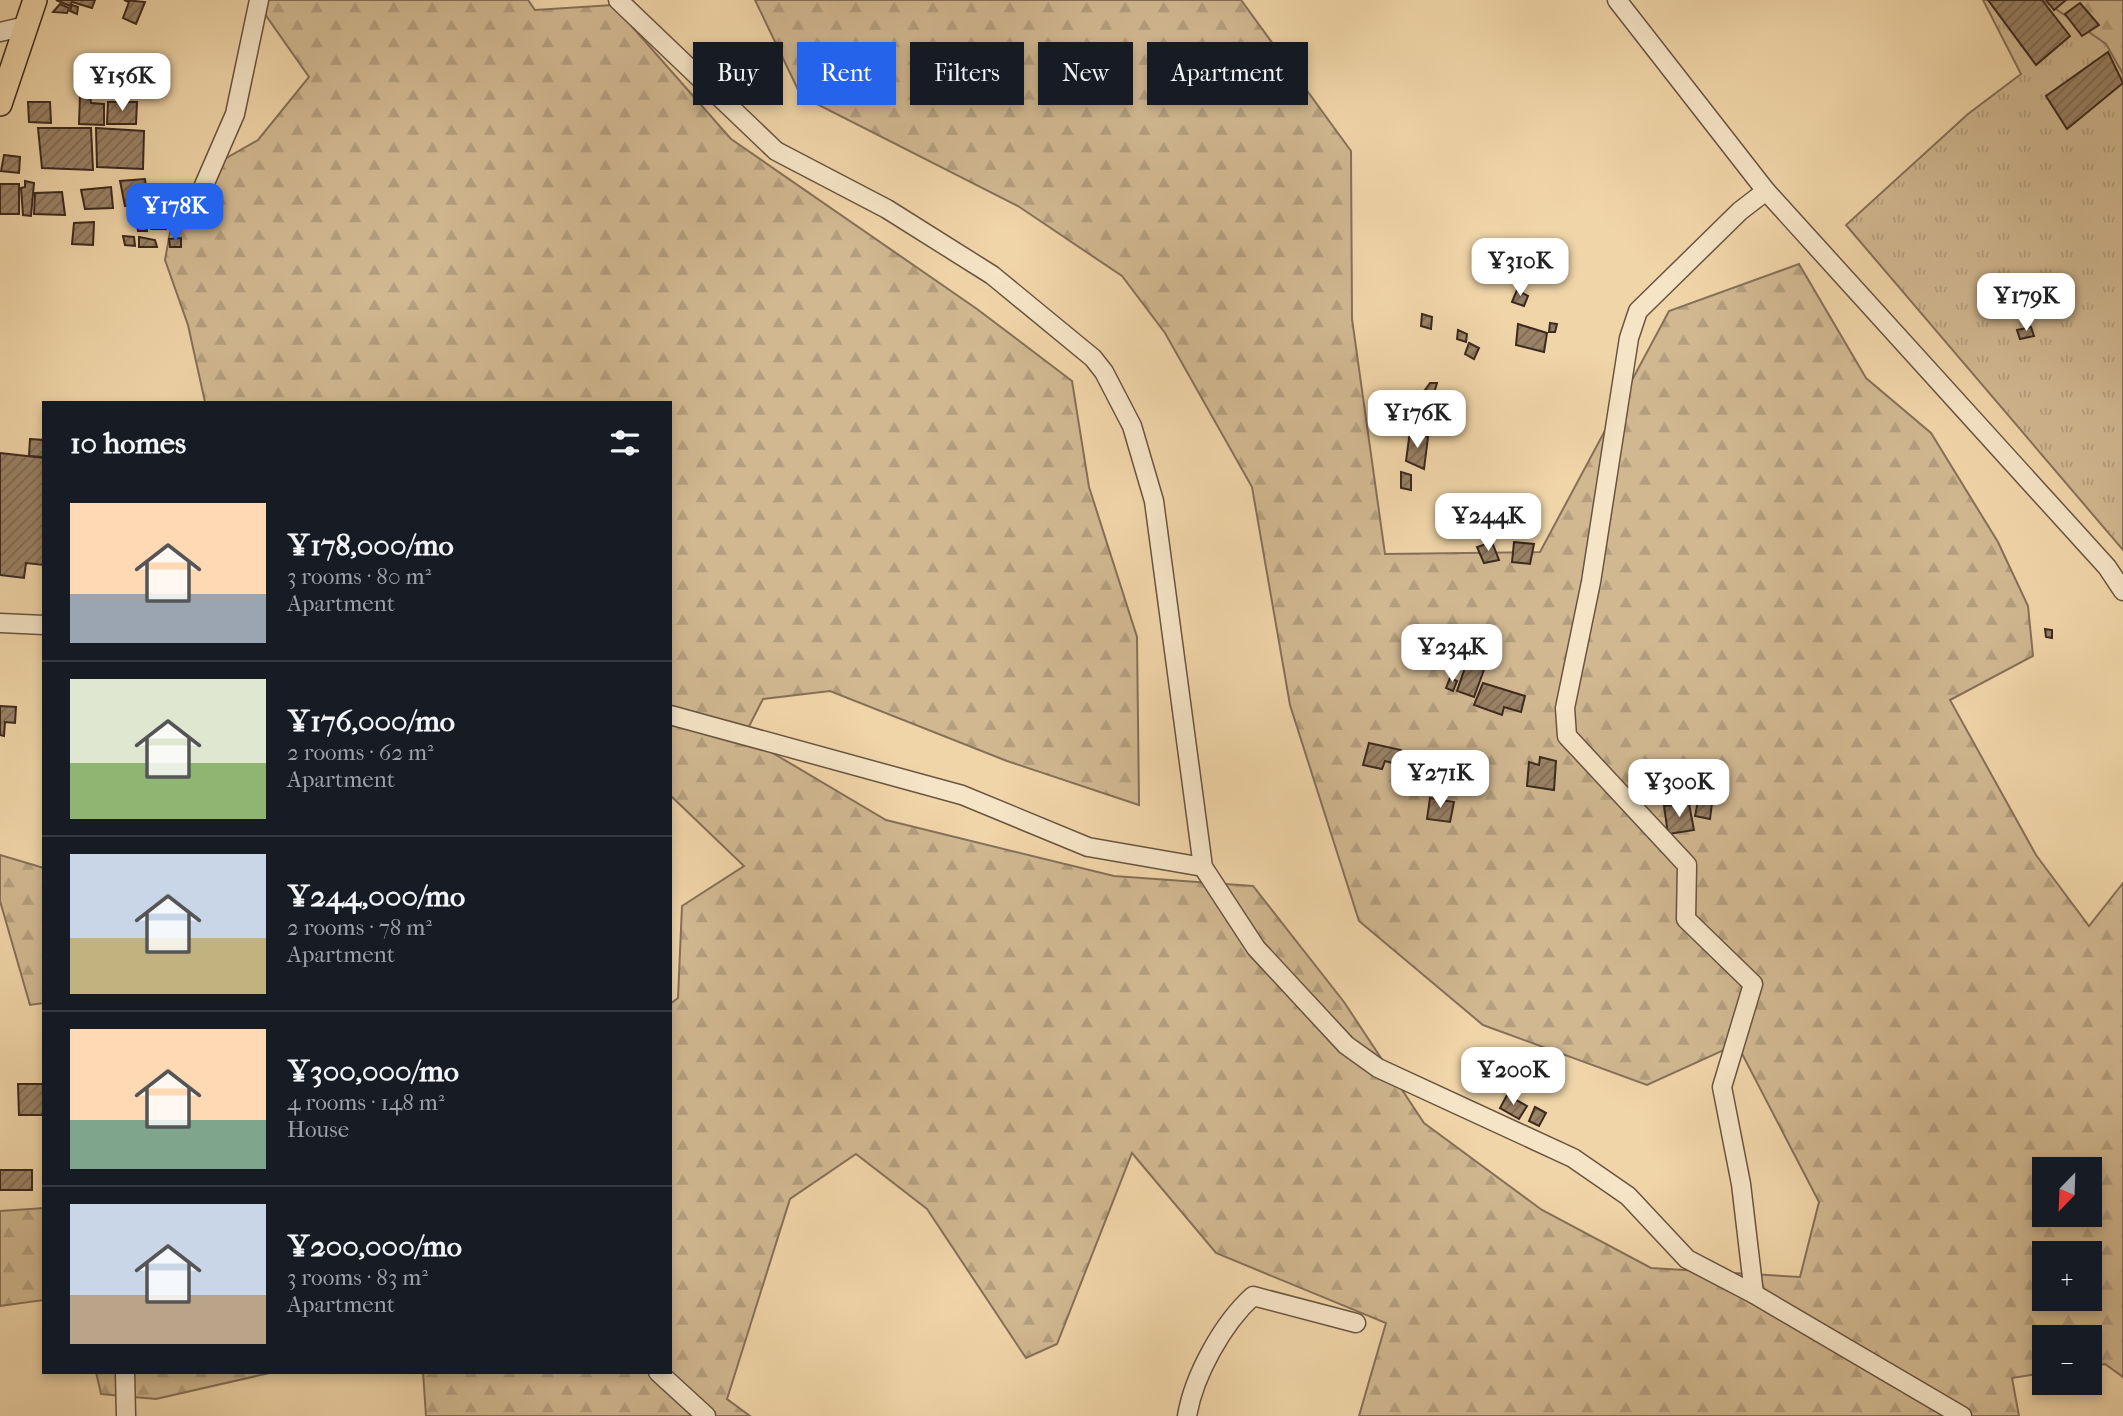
<!DOCTYPE html>
<meta charset="utf-8">
<style>
:root{--surface:#171b24;--page:#20242c;--text:#f1f3f6;--muted:#9ea1a6;--line:#363941;--accent:#2563eb}
body{margin:0;font-family:"IM FELL French Canon",serif;background:var(--page);color:var(--text);height:100vh;display:flex;flex-direction:column;font-size:26px;white-space:nowrap}
*{box-sizing:border-box;margin:0}
p{font-size:23px;color:var(--muted)}
.icon{flex:none;width:38px;height:38px;fill:none;stroke:currentColor;stroke-width:2;stroke-linecap:round;stroke-linejoin:round}
.map{position:relative;flex:1;overflow:hidden}
.drawer{position:absolute;left:42px;top:401px;width:630px;height:973px;display:flex;flex-direction:column;background:var(--surface);border-radius:0px;box-shadow:0 4px 10px #0003}
.drawer>*{flex:none}
.top-card{position:absolute;left:693px;top:42px;width:665px;height:63px;display:flex;gap:14px}
.needle{width:46px;rotate:203deg}
.tools{position:absolute;left:2032px;top:1157px;display:grid;gap:14px}
.tools a{display:grid;place-items:center;width:70px;height:70px;border-radius:0px;background:var(--surface);box-shadow:0 4px 10px #0003;font-size:35px}
.price{position:absolute;translate:-50% -60px;padding:0 16px;border-radius:14px;background:#fff;color:#222;font-size:23px;line-height:46px;filter:drop-shadow(0 2px 4px #0008)}
.price::after{content:'';position:absolute;left:50%;top:42px;width:21px;height:16px;margin-left:-10px;background:inherit;clip-path:polygon(0 0,100% 0,50% 100%)}
.price.active{background:var(--accent);color:#fff}
ul{padding:0;list-style:none}
li{display:flex;align-items:center;gap:21px;height:175px;padding:0 28px}
li+li{border-top:2px solid var(--line)}
li span{display:grid;place-items:center;flex:none;width:196px;height:140px;border-radius:0px;color:#555}
li>.icon{margin-inline-start:auto}
span .icon{width:84px;height:84px;fill:#fffc;stroke-width:1}
li b{font-size:30px}
h2{display:flex;justify-content:space-between;align-items:center;height:84px;padding:0 28px;font-size:30px}
.chip{padding:0 24px;border-radius:0px;background:var(--surface);box-shadow:0 4px 10px #0003;font-size:24px;line-height:63px}
.chip.active{background:var(--accent);color:#fff}
.map>svg:first-child{display:block}
.grass{fill:url(#grass-tufts);stroke:#867058;stroke-width:2}
.forest{fill:url(#forest-firs);stroke:#867058;stroke-width:2;fill-rule:evenodd}
.building{fill:url(#building-hatch);stroke:#3c291f;stroke-width:2}
.lines{fill:none;stroke-linecap:round;stroke-linejoin:round}
.minor-casing{stroke:#695441;stroke-width:21}
.major-casing{stroke:#3c291f;stroke-width:26}
.minor{stroke:#f5e4c6;stroke-width:18}
.major{stroke:#f0d5a8;stroke-width:23}
</style>
<div class="map">
<svg width="2123" height="1416" viewBox="0 0 2123 1416">
<defs>
<pattern id="grass-tufts" width="24" height="20" patternUnits="userSpaceOnUse" patternTransform="scale(1.75)"><rect width="24" height="20" fill="#d1b891"/><path d="M3 7l-1-3M5 7V3M7 7l1-3M15 17l-1-3M17 17v-4M19 17l1-3" fill="none" stroke="#b49e7d"/></pattern>
<pattern id="forest-firs" width="22" height="20" patternUnits="userSpaceOnUse" patternTransform="scale(1.75)"><rect width="22" height="20" fill="#d1b891"/><path d="M5 1l3.5 6h-7zM16 11l3.5 6h-7z" fill="#b49e7d"/></pattern>
<pattern id="building-hatch" width="6" height="6" patternUnits="userSpaceOnUse" patternTransform="scale(1.75)"><rect width="6" height="6" fill="#9a8266"/><path d="M-1 1l2-2M0 6l6-6M5 7l2-2" fill="none" stroke="#7f6a53"/></pattern>
</defs>
<rect width="100%" height="100%" fill="#f0d5a8"/>
<filter id="stains"><feTurbulence type="fractalNoise" baseFrequency=".00286" numOctaves="4"/><feColorMatrix values="0 0 0 0 .2 0 0 0 0 .09 0 0 0 0 .02 0 0 0 .5 -.17"/></filter>
<radialGradient id="worn" r=".72"><stop offset=".6" stop-color="#630" stop-opacity="0"/><stop offset="1" stop-color="#630" stop-opacity=".3"/></radialGradient>
<polygon class="grass" points="1983,0 2123,0 2123,550 1846,225 1968,114 2021,74"/>
<g class="forest">
<path d="M255 0H528L535 10 613 5 731 139 977 309 1072 381 1089 487 1137 637 1139 805 1007 761 830 691 763 699 744 736 886 820 1114 876 1253 886 1344 1002 1424 1123 1542 1210 1651 1268 1800 1277 1819 1202 1737 1044 1647 1085 1483 1025 1359 921 1290 705 1252 487 1165 333 1122 276 1018 206 801 96 755 0H1241L1351 151 1352 319 1385 554 1540 552 1669 311 1799 264 1866 378 1931 433 1998 542 2028 606 2033 656 1950 700 2036 855 2089 926 2123 883V1377L2105 1364 2090 1366V1337H2044V1373L2012 1378 2019 1416H1359L1386 1323 1216 1253 1132 1153 1057 1344 1026 1358 927 1209 856 1154 790 1199 727 1399 750 1416H426L423 1372H670V1004L678 998 682 906 744 866 670 795V402H205L188 325 165 260 173 216 209 168 258 140 309 77ZM2044 1169H2090V1214H2044ZM2044 1253H2090V1298H2044Z"/>
<polygon points="2043,0 2123,0 2123,74 2106,44"/>
<polygon points="0,855 44,868 44,1003 30,1005 0,901"/>
<polygon points="44,1208 44,1300 0,1306 0,1211"/>
<polygon points="96,1372 274,1372 156,1399 101,1394"/>
</g>
<g class="building">
<polygon points="56,0 95,0 92,8 72,2 70,6"/>
<polygon points="124,0 145,2 136,24 123,18 129,2"/>
<polygon points="1988,0 2042,0 2070,36 2036,65"/>
<polygon points="2046,0 2066,0 2054,10"/>
<polygon points="2080,3 2099,25 2082,36 2065,14"/>
<polygon points="60,4 69,8 67,13 53,12"/>
<polygon points="72,5 78,7 77,14 70,11"/>
<polygon points="2108,52 2123,83 2067,129 2046,96"/>
<polygon points="125,68 126,77 120,77 122,93 86,94 84,70"/>
<polygon points="80,95 90,96 91,103 104,104 104,125 79,124"/>
<polygon points="28,102 50,102 51,123 29,122"/>
<polygon points="108,102 137,102 136,124 107,124"/>
<polygon points="38,128 91,128 93,170 42,168"/>
<polygon points="96,128 144,131 143,169 97,167"/>
<polygon points="4,155 20,157 19,173 1,171"/>
<polygon points="145,179 148,204 125,206 120,181"/>
<polygon points="25,181 34,183 31,216 23,215 21,188 25,187"/>
<rect x="0" y="184" width="19" height="30"/>
<polygon points="111,187 113,208 85,209 81,190"/>
<polygon points="62,192 65,215 34,214 35,193"/>
<polygon points="165,220 166,229 151,229 151,221"/>
<polygon points="94,222 93,245 72,244 74,223"/>
<polygon points="137,224 146,225 147,231 138,231"/>
<polygon points="123,236 134,237 135,246 125,245"/>
<polygon points="139,237 155,240 157,247 139,247"/>
<polygon points="181,238 181,247 170,247 169,239"/>
<polygon points="1517,290 1528,296 1524,306 1512,302"/>
<polygon points="1422,314 1432,317 1431,329 1421,326"/>
<polygon points="1550,323 1557,324 1555,332 1549,332"/>
<polygon points="1518,324 1547,333 1544,352 1516,345"/>
<polygon points="2031,327 2034,336 2020,339 2017,330"/>
<polygon points="1458,330 1467,334 1466,342 1457,339"/>
<polygon points="1469,343 1479,348 1474,359 1465,354"/>
<polygon points="1430,383 1437,383 1434,393 1425,390"/>
<polygon points="1417,391 1438,398 1430,433 1411,427"/>
<polygon points="1410,431 1428,437 1424,469 1406,461"/>
<polygon points="30,439 44,440 44,457 29,456"/>
<polygon points="0,453 44,458 44,565 26,563 24,578 0,575"/>
<polygon points="1401,472 1411,475 1411,490 1401,488"/>
<polygon points="1492,542 1499,560 1484,563 1477,547"/>
<polygon points="1514,542 1534,544 1530,564 1512,562"/>
<polygon points="2045,629 2052,630 2052,638 2046,637"/>
<polygon points="1467,662 1485,667 1474,697 1457,691"/>
<polygon points="1450,678 1457,681 1453,691 1446,688"/>
<polygon points="1483,683 1525,696 1521,712 1504,707 1502,715 1474,705"/>
<polygon points="0,706 16,707 15,723 5,722 4,736 0,735"/>
<polygon points="1369,743 1401,750 1399,765 1385,761 1382,769 1363,765"/>
<polygon points="1540,757 1556,761 1554,790 1527,786 1529,762 1539,765"/>
<polygon points="1700,791 1713,795 1710,819 1695,816"/>
<polygon points="1430,798 1454,802 1450,822 1427,819"/>
<polygon points="1689,804 1694,830 1668,834 1664,806"/>
<polygon points="18,1084 44,1084 44,1115 19,1115"/>
<polygon points="1507,1095 1527,1106 1519,1119 1500,1108"/>
<polygon points="1535,1107 1546,1113 1539,1126 1529,1121"/>
<rect x="0" y="1170" width="32" height="20"/>
</g>
<g class="lines">
<g class="minor-casing">
<g id="minor">
<polyline points="618,0 776,151 887,209 992,275 1093,358 1104,372 1132,426 1154,501 1203,867 1256,948 1346,1045 1378,1068 1573,1158 1628,1196 1687,1259 1754,1294 1962,1416"/>
<polyline points="1617,0 1766,191 2107,567 2123,591"/>
<polyline points="0,32 26,26"/>
<polyline points="198,199 235,114 259,0"/>
<polyline points="0,623 44,625"/>
<polyline points="670,715 962,795 1088,847 1203,867"/>
<polyline points="1754,1294 1741,1184 1722,1087 1753,984 1686,919 1687,865 1567,736 1565,708 1591,582 1629,338 1638,311 1740,211 1766,191"/>
<polyline points="125,1372 126,1416"/>
<polyline points="658,1372 706,1416"/>
<path d="M1187 1416C1194 1375 1223 1323 1253 1296L1356 1323"/>
</g>
</g>
<g class="major-casing">
<polyline id="major" points="0,104 35,0"/>
</g>
<use href="#minor" class="minor"/>
<use href="#major" class="major"/>
</g>
<rect width="100%" height="100%" filter="url(#stains)"/>
<rect width="100%" height="100%" fill="url(#worn)"/>
</svg>
<div class="tools">
<a><svg class="needle" viewBox="-14 -14 28 28"><path d="M0-13l5 13h-10z" fill="#e53935"/><path d="M0 13l5-13h-10z" fill="#9ea1a6"/></svg></a>
<a>+</a>
<a>−</a>
</div>
<b class="price" style="left:122px;top:113px">¥156K</b>
<b class="price active" style="left:175px;top:243px">¥178K</b>
<b class="price" style="left:1520px;top:298px">¥310K</b>
<b class="price" style="left:2026px;top:333px">¥179K</b>
<b class="price" style="left:1417px;top:450px">¥176K</b>
<b class="price" style="left:1488px;top:553px">¥244K</b>
<b class="price" style="left:1452px;top:684px">¥234K</b>
<b class="price" style="left:1440px;top:810px">¥271K</b>
<b class="price" style="left:1679px;top:819px">¥300K</b>
<b class="price" style="left:1513px;top:1107px">¥200K</b>
<div class="top-card">
<a class="chip">Buy</a>
<a class="chip active">Rent</a>
<a class="chip">Filters</a>
<a class="chip">New</a>
<a class="chip">Apartment</a>
</div>
<section class="drawer">
<h2>10 homes<svg class="icon" aria-label="filters" viewBox="0 0 24 24"><path d="M4 7h16M4 17h16"/><circle cx="9" cy="7" r="2"/><circle cx="15" cy="17" r="2"/></svg></h2>
<ul>
<li><span style="background:linear-gradient(#ffd9b3 65%,#9aa5b1 0)"><svg class="icon" aria-label="home" viewBox="0 0 24 24"><path d="M3 11l9-7 9 7M6 9v11h12V9"/></svg></span><div><b>¥178,000/mo</b><p>3 rooms · 80 m²</p><p>Apartment</p></div></li>
<li><span style="background:linear-gradient(#dfe7d0 60%,#8fb573 0)"><svg class="icon" aria-label="home" viewBox="0 0 24 24"><path d="M3 11l9-7 9 7M6 9v11h12V9"/></svg></span><div><b>¥176,000/mo</b><p>2 rooms · 62 m²</p><p>Apartment</p></div></li>
<li><span style="background:linear-gradient(#c9d6e8 60%,#c2b280 0)"><svg class="icon" aria-label="home" viewBox="0 0 24 24"><path d="M3 11l9-7 9 7M6 9v11h12V9"/></svg></span><div><b>¥244,000/mo</b><p>2 rooms · 78 m²</p><p>Apartment</p></div></li>
<li><span style="background:linear-gradient(#ffd9b3 65%,#7fa58c 0)"><svg class="icon" aria-label="home" viewBox="0 0 24 24"><path d="M3 11l9-7 9 7M6 9v11h12V9"/></svg></span><div><b>¥300,000/mo</b><p>4 rooms · 148 m²</p><p>House</p></div></li>
<li><span style="background:linear-gradient(#c9d6e8 65%,#b9a48a 0)"><svg class="icon" aria-label="home" viewBox="0 0 24 24"><path d="M3 11l9-7 9 7M6 9v11h12V9"/></svg></span><div><b>¥200,000/mo</b><p>3 rooms · 83 m²</p><p>Apartment</p></div></li>
</ul>
</section>
</div>
